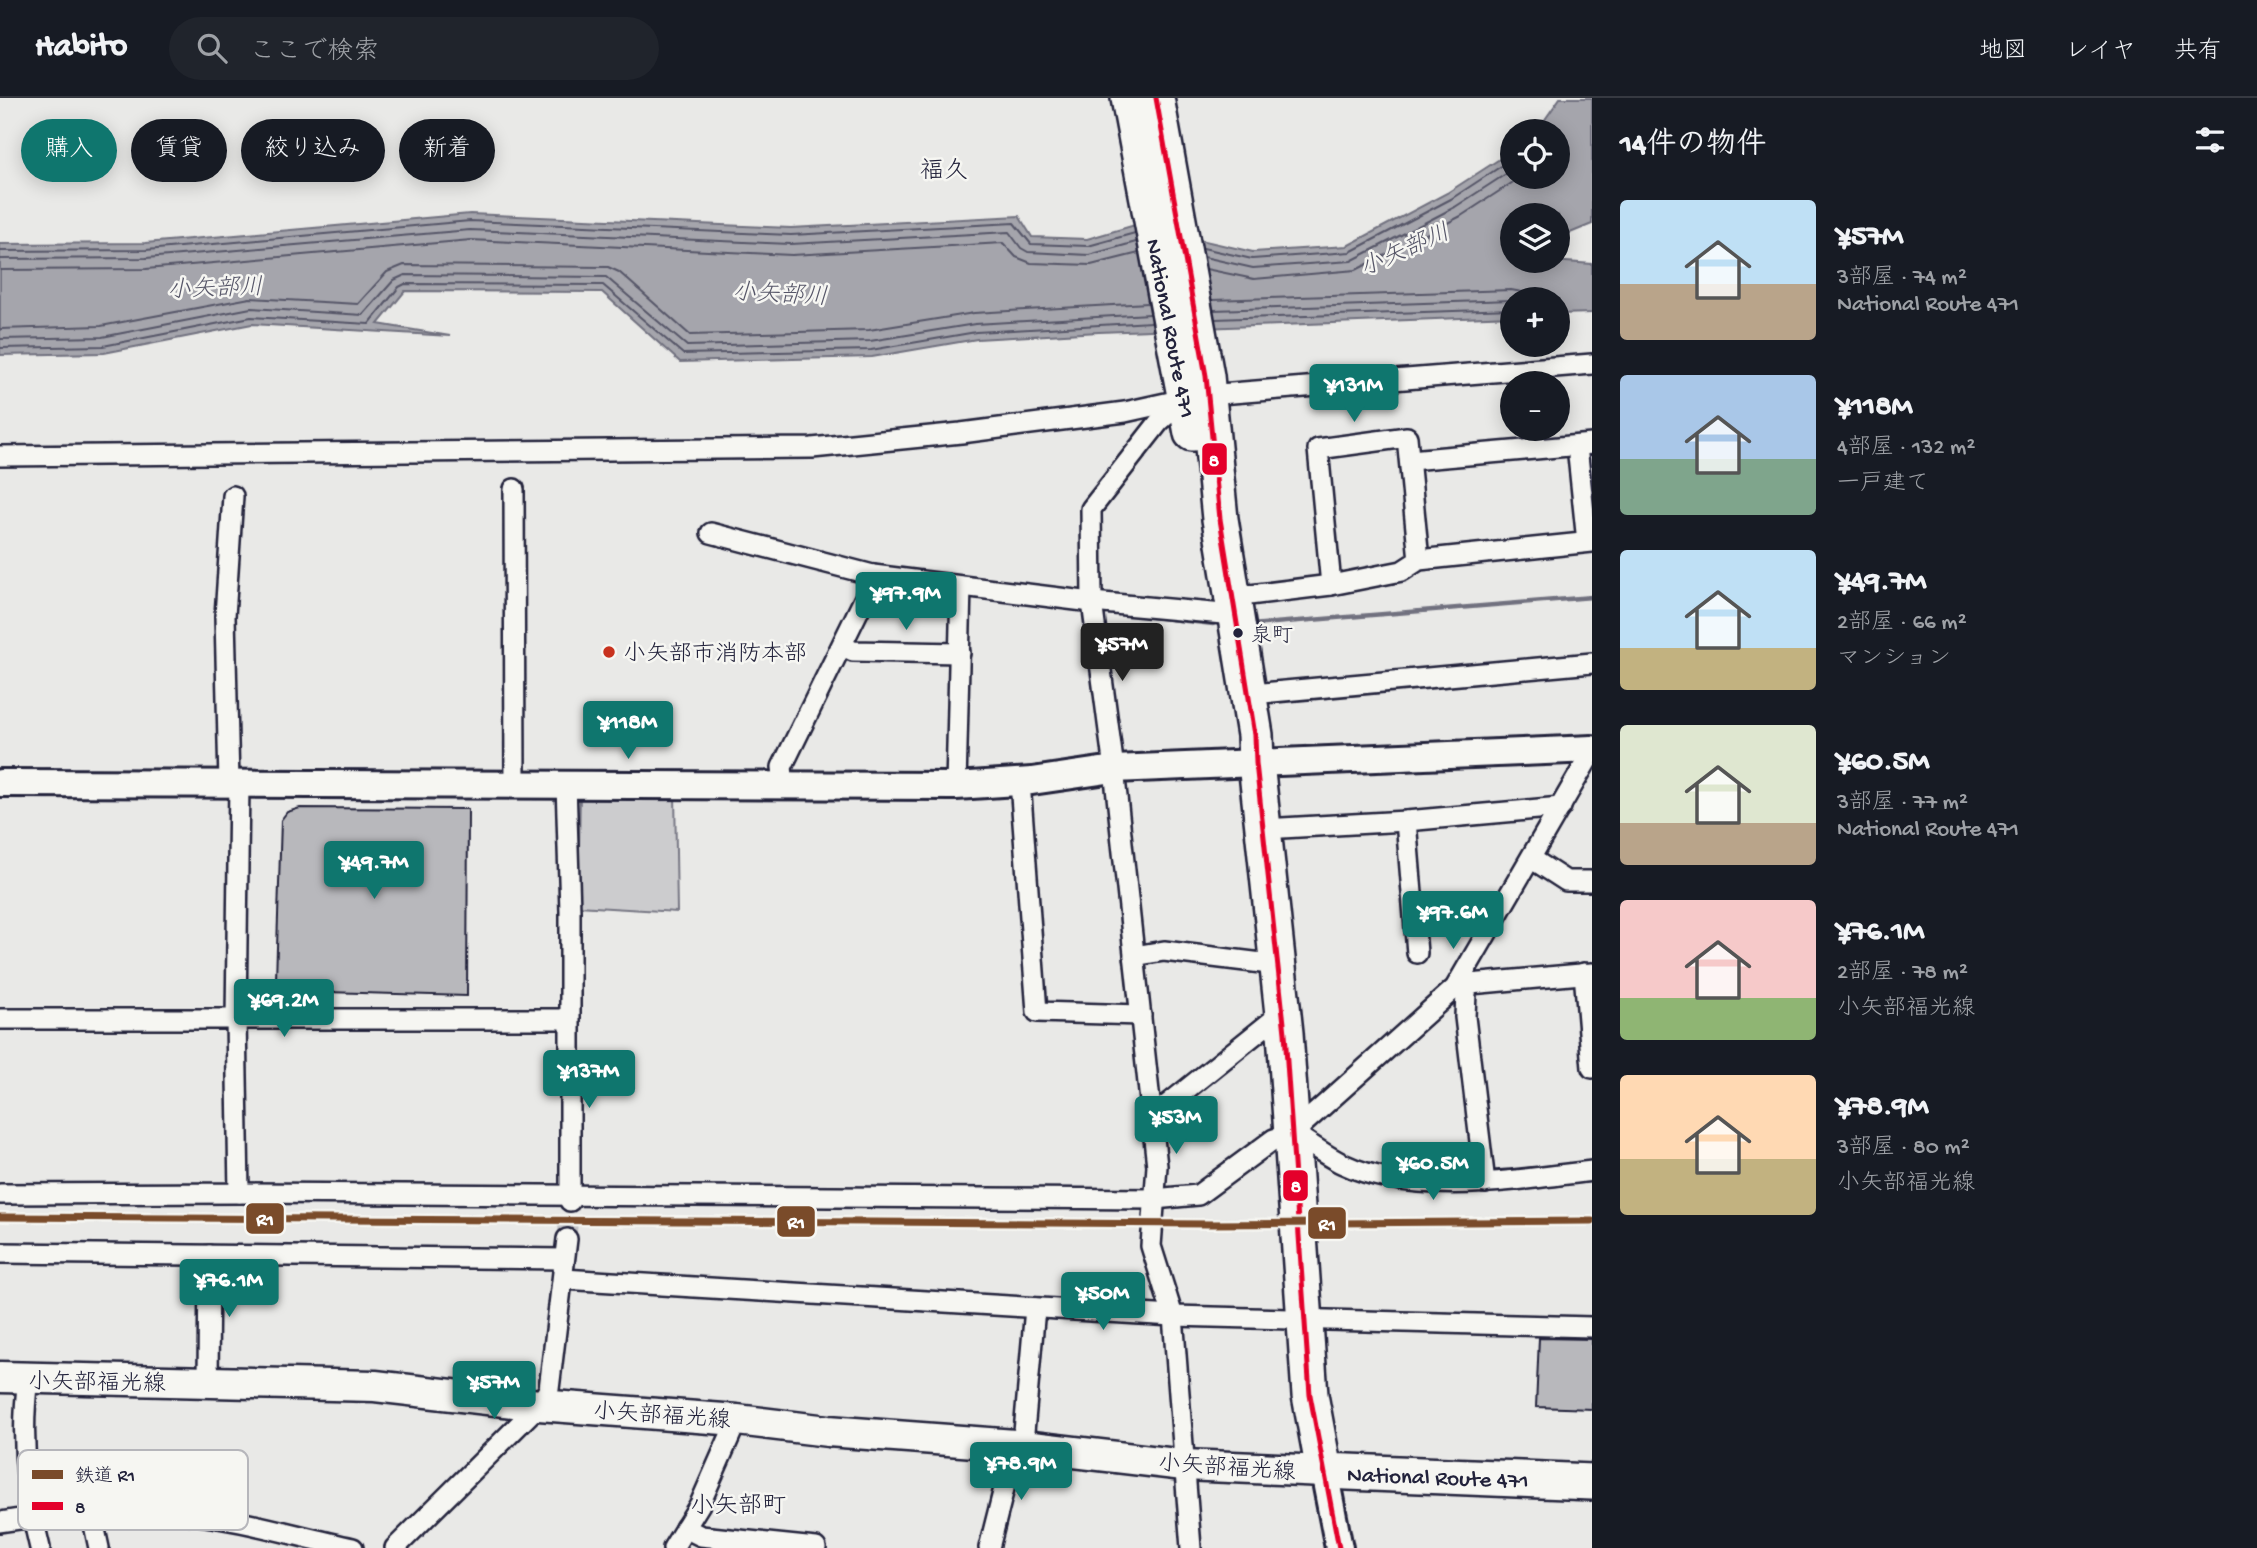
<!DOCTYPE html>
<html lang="ja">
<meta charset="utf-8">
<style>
:root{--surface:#171b24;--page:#20242c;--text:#f1f3f6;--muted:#9ea1a6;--line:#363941;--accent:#0f766e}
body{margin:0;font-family:"Gochi Hand","Klee One",sans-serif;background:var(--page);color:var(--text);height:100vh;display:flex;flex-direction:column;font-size:26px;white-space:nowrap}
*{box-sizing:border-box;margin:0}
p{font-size:23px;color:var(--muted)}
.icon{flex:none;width:38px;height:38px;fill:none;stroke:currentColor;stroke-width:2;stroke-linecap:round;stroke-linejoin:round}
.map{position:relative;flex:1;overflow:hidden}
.details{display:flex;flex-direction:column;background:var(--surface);width:665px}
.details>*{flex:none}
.hud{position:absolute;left:21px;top:21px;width:665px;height:63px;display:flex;gap:14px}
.fabs{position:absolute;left:1500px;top:21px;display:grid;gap:14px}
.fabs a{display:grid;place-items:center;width:70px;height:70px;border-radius:50%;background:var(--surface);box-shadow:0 4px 18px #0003;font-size:35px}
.price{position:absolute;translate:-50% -60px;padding:0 16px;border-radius:7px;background:var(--accent);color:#fff;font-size:23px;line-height:46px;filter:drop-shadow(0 2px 4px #0008)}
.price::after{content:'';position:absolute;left:50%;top:42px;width:21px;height:16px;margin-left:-10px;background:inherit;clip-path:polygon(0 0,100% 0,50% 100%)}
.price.current{background:#222;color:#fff}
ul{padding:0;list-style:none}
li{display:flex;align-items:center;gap:21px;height:175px;padding:0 28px}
li span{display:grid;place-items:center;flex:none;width:196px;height:140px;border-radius:7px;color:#555}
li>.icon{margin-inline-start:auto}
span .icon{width:84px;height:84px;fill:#fffc;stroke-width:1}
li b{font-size:30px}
h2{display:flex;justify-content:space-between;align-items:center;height:84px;padding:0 28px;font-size:30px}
.tag{padding:0 24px;border-radius:32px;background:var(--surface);box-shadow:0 4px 18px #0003;font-size:24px;line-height:63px}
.tag.current{background:var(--accent);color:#fff}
header{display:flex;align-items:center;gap:42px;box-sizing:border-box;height:98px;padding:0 35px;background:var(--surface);border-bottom:2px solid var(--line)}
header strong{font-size:33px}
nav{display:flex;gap:38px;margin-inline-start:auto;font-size:24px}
.search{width:490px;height:63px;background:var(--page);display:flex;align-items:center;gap:18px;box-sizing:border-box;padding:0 24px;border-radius:38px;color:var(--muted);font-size:26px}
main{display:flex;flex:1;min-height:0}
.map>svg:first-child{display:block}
.green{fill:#ccccce;stroke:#777784;stroke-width:2}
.water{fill:#a5a5ac;stroke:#71717f;stroke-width:2}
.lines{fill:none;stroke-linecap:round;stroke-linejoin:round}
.shore{stroke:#565668;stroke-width:2}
.stream{stroke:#71717f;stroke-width:4.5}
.building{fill:#b8b8bc;stroke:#22223b;stroke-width:2}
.street-tunnel{stroke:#c1c1c5;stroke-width:19;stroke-dasharray:19 10;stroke-linecap:butt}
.street-casing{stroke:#22223b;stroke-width:24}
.secondary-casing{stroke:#22223b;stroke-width:32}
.primary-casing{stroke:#22223b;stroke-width:35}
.highway-casing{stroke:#22223b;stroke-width:40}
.street{stroke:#f6f6f2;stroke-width:19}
.secondary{stroke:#f6f6f2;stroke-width:26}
.primary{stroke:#f6f6f2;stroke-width:30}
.highway{stroke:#f6f6f2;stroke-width:35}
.bus-1-casing{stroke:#f6f6f2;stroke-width:10}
.bus-1{stroke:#e4002b;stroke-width:5}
.rail-1-casing{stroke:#f6f6f2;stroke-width:12}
.rail-1{stroke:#7a4b2a;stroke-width:7}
.bus-dot{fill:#22223b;stroke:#f6f6f2;stroke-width:2.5}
.poi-dot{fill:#c8321e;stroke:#f6f6f2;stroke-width:2.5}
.labels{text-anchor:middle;stroke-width:5;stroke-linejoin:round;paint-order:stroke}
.bus-label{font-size:21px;fill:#22223b;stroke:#f6f6f2;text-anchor:start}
.street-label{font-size:23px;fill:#22223b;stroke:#f6f6f2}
.poi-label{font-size:23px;fill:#22223b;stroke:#f6f6f2;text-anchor:start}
.neighbourhood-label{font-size:24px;fill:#22223b;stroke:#f6f6f2}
.water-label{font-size:24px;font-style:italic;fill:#565668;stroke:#f6f6f2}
.key{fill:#f6f6f2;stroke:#b6b6bb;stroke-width:2}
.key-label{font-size:19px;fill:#22223b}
.line-badge{stroke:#f6f6f2;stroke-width:2.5}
.badge-label{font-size:19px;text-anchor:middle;font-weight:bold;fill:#fff}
</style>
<header>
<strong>Habito</strong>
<div class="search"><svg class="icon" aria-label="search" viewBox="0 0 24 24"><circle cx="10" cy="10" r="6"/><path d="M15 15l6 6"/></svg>ここで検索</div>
<nav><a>地図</a><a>レイヤ</a><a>共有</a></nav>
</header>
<main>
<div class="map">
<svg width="1592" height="1450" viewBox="0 0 1592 1450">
<rect width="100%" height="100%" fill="#e9e9e7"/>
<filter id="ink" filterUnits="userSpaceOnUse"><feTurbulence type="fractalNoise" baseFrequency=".0143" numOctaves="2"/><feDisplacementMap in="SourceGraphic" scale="14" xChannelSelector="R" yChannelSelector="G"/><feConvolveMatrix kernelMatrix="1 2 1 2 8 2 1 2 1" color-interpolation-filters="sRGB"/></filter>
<g filter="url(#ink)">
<polygon class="green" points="675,695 677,814 578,808 580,696"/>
<polygon class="water" points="1560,0 1592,0 1592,126 1558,140 1558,117 1512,117 1512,163 1553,163 1592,166 1592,215 1558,216 1558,201 1512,201 1512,218 1099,234 977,241 872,259 680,264 602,194 405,193 378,226 450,238 252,226 104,255 0,257 0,146 145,145 470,116 791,130 1019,118 1032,139 1087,141 1135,127 1253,154 1347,148 1447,95 1512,53 1512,79 1558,79 1558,33 1537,33"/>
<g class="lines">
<g class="shore">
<polyline points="1203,150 1252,161 1350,154 1451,101 1512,61"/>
<polyline points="0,153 146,152 470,123 791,137 1014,125 1031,146 1088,148 1135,135"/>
<polyline points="1204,159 1253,170 1351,163 1455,109 1512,72"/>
<polyline points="0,161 146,160 470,132 791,146 1009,134 1021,150 1028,154 1089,157 1136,144"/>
<polyline points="1206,171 1254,181 1356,172 1461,118 1521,79"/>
<polyline points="0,172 146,171 471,142 792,157 1003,145 1016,159 1031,165 1091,167 1139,155"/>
<polyline points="1212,202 1511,192 1522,194 1531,201"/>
<polyline points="1214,212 1512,202"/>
<polyline points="1215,221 1512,211"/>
<polyline points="0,231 101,228 250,200 358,206 387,174 404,167 608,169 619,174 690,237 869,232 974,215 1148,205"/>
<polyline points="0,241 102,239 251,210 363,217 394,182 405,177 606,179 687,248 870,243 975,226 1150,216"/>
<polyline points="0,250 103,248 251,219 369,226 399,189 405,186 603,187 683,256 871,252 976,234 1152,224"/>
</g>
<g class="stream">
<polyline points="1144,518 1213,526"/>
<polyline points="1251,527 1592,499"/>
</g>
</g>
<g class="building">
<polygon points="300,710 468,711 467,898 290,893 280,889 276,882 281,722 287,714"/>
<polygon points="1539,1240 1592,1241 1592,1311 1536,1309"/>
</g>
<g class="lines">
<polyline class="street-tunnel" points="567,1141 570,1103"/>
<g class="street-casing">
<g id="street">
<polyline points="1207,297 1592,266"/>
<polyline points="1185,301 1159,324 1091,411 1092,504 1114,671 1157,1068 1151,1148 1173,1218 1191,1450"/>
<polyline points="1577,348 1587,444"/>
<polyline points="0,358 812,350 961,335 1125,314 1184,301"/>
<polyline points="1410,362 1592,346"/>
<polyline points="514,391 515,686"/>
<polyline points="711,435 873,477 1092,504 1234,517"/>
<polyline points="1331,487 1318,351 1407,339 1419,462"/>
<polyline points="1225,500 1331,487 1402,473 1419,462 1592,444"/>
<polyline points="843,548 853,553 960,555"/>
<polyline points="1241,597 1592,565"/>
<polyline points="1020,684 1037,914 1141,917"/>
<polyline points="229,685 225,518 233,398"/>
<polyline points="566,686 570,813 570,1103"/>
<polyline points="784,687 782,669 871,487 873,477"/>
<polyline points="956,688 961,488"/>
<polyline points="1406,723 1417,855"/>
<polyline points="1264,731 1406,723 1561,709"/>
<polyline points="1532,761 1566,783 1592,783"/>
<polyline points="1134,858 1164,853 1278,867"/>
<polyline points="1584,875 1592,970"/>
<polyline points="0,921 568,921"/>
<polyline points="1152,1019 1283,914"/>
<path d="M1293 1035C1309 1045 1326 1058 1343 1066 1413 1099 1517 1082 1592 1073"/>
<polyline points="1485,1085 1465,919 1466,894 1470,886 1592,875"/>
<polyline points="239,1095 1154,1101 1198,1097 1274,1041 1293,1035 1455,890 1592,654"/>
<polyline points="0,1096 239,1095 236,921 239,685"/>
<polyline points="0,1155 564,1161"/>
<polyline points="563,1181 1173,1218 1592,1229"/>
<path d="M28 1281C20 1339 26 1394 40 1450"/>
<polyline points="208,1285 209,1157"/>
<polyline points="91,1413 99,1450"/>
<path d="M0 1424C72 1412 145 1408 218 1420 263 1427 308 1441 353 1450"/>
<polyline points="685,1430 701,1438 816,1450"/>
<polyline points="395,1450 539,1307 549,1291 567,1141"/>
<polyline points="673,1450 700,1406 737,1322"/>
<polyline points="989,1450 1015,1347 1024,1334 1035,1210"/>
</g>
</g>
<g class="secondary-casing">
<g id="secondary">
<polyline points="0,685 956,688 1032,683 1114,671 1592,651"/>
<polyline points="1324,1373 1339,1450"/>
</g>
</g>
<g class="primary-casing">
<polyline id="primary" points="0,1279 375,1288 539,1307 737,1322 828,1333 1015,1347 1184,1367 1324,1373"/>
</g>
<g class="highway-casing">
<g id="highway">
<polyline points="1129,0 1192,335"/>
<polyline points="1156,0 1206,278 1220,421 1255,637 1256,665 1285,935 1310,1297 1324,1373 1592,1384"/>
</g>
</g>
<use href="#street" class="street"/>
<use href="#secondary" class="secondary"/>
<use href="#primary" class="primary"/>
<use href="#highway" class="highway"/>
<g class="bus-1-casing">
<polyline id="bus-1" points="1156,0 1206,278 1220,421 1255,637 1256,665 1285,935 1310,1297 1339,1450"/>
</g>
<use href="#bus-1" class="bus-1"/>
<g class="rail-1-casing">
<polyline id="rail-1" points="0,1119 1212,1126 1592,1123"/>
</g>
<use href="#rail-1" class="rail-1"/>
</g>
</g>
<circle class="bus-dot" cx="1238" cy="535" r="6"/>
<circle class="poi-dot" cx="609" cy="554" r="7"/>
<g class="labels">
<g class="bus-label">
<text x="1251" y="543">泉町</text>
</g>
<g class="street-label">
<text transform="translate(1172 230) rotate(79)" y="8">National Route 471</text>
<text transform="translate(97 1283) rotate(1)" y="8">小矢部福光線</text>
<text transform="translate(662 1316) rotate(4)" y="8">小矢部福光線</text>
<text transform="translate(1227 1368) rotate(4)" y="8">小矢部福光線</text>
<text transform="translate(1438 1378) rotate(2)" y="8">National Route 471</text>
</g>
<g class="poi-label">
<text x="623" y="562">小矢部市消防本部</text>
</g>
<g class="neighbourhood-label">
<text x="944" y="79">福久</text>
<text x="738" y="1414">小矢部町</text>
</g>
<g class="water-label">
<text transform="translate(1404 151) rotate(-24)" y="8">小矢部川</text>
<text transform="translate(215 189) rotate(-2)" y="8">小矢部川</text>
<text transform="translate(780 195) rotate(3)" y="8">小矢部川</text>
</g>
</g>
<rect x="18" y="1352" width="230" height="80" rx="10" class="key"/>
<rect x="32" y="1372" width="31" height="9" fill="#7a4b2a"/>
<rect x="32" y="1404" width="31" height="8" fill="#e4002b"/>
<g class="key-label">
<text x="75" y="1383">鉄道 R1</text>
<text x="75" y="1415">8</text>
</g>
<g class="line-badge">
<rect x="1201" y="344" width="27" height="34" rx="7" fill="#e4002b"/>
<rect x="1282" y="1071" width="27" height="33" rx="7" fill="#e4002b"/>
<rect x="245" y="1104" width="40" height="33" rx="7" fill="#7a4b2a"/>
<rect x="776" y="1107" width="40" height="33" rx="7" fill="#7a4b2a"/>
<rect x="1307" y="1108" width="40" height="34" rx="7" fill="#7a4b2a"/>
</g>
<g class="badge-label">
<text x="1214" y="368">8</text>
<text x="1296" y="1094">8</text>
<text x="265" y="1127">R1</text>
<text x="796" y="1130">R1</text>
<text x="1327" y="1132">R1</text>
</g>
</svg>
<div class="fabs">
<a><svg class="icon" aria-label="locate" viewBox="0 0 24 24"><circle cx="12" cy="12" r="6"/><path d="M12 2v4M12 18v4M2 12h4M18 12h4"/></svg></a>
<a><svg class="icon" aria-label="layers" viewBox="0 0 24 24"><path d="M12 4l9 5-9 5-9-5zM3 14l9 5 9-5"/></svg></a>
<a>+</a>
<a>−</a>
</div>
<b class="price" style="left:1354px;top:326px">¥131M</b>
<b class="price" style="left:906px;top:534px">¥97.9M</b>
<b class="price current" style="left:1122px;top:585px">¥57M</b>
<b class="price" style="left:628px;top:663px">¥118M</b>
<b class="price" style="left:374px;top:803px">¥49.7M</b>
<b class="price" style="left:1453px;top:853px">¥97.6M</b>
<b class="price" style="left:284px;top:941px">¥69.2M</b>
<b class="price" style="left:589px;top:1012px">¥137M</b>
<b class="price" style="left:1176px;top:1058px">¥53M</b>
<b class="price" style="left:1433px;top:1104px">¥60.5M</b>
<b class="price" style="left:229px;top:1221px">¥76.1M</b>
<b class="price" style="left:1103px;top:1234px">¥50M</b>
<b class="price" style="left:494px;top:1323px">¥57M</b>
<b class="price" style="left:1021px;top:1404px">¥78.9M</b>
<div class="hud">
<a class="tag current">購入</a>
<a class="tag">賃貸</a>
<a class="tag">絞り込み</a>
<a class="tag">新着</a>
</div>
</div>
<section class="details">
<h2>14件の物件<svg class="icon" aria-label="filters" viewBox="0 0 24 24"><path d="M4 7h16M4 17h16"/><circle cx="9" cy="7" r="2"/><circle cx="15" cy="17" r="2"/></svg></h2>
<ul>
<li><span style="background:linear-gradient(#bfe0f5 60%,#b9a48a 0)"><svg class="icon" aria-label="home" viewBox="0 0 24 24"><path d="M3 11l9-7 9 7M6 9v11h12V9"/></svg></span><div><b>¥57M</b><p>3部屋 · 74 m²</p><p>National Route 471</p></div></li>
<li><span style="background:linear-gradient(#a9c7e8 60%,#7fa58c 0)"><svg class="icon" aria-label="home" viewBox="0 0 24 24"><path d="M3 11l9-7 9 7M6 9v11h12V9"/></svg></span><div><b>¥118M</b><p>4部屋 · 132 m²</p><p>一戸建て</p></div></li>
<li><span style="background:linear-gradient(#bfe0f5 70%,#c2b280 0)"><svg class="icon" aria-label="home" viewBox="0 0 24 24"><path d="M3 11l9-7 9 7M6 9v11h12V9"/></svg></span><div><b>¥49.7M</b><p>2部屋 · 66 m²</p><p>マンション</p></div></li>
<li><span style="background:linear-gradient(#dfe7d0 70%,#b9a48a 0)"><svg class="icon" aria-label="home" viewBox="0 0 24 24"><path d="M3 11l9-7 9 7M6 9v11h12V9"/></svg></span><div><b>¥60.5M</b><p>3部屋 · 77 m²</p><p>National Route 471</p></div></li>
<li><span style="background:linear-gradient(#f6c9c9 70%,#8fb573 0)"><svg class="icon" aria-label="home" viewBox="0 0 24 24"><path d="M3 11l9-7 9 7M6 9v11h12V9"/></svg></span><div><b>¥76.1M</b><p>2部屋 · 78 m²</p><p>小矢部福光線</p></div></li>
<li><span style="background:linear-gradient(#ffd9b3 60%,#c2b280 0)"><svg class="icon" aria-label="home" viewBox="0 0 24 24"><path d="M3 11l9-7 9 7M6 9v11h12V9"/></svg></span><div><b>¥78.9M</b><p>3部屋 · 80 m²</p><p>小矢部福光線</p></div></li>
</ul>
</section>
</main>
